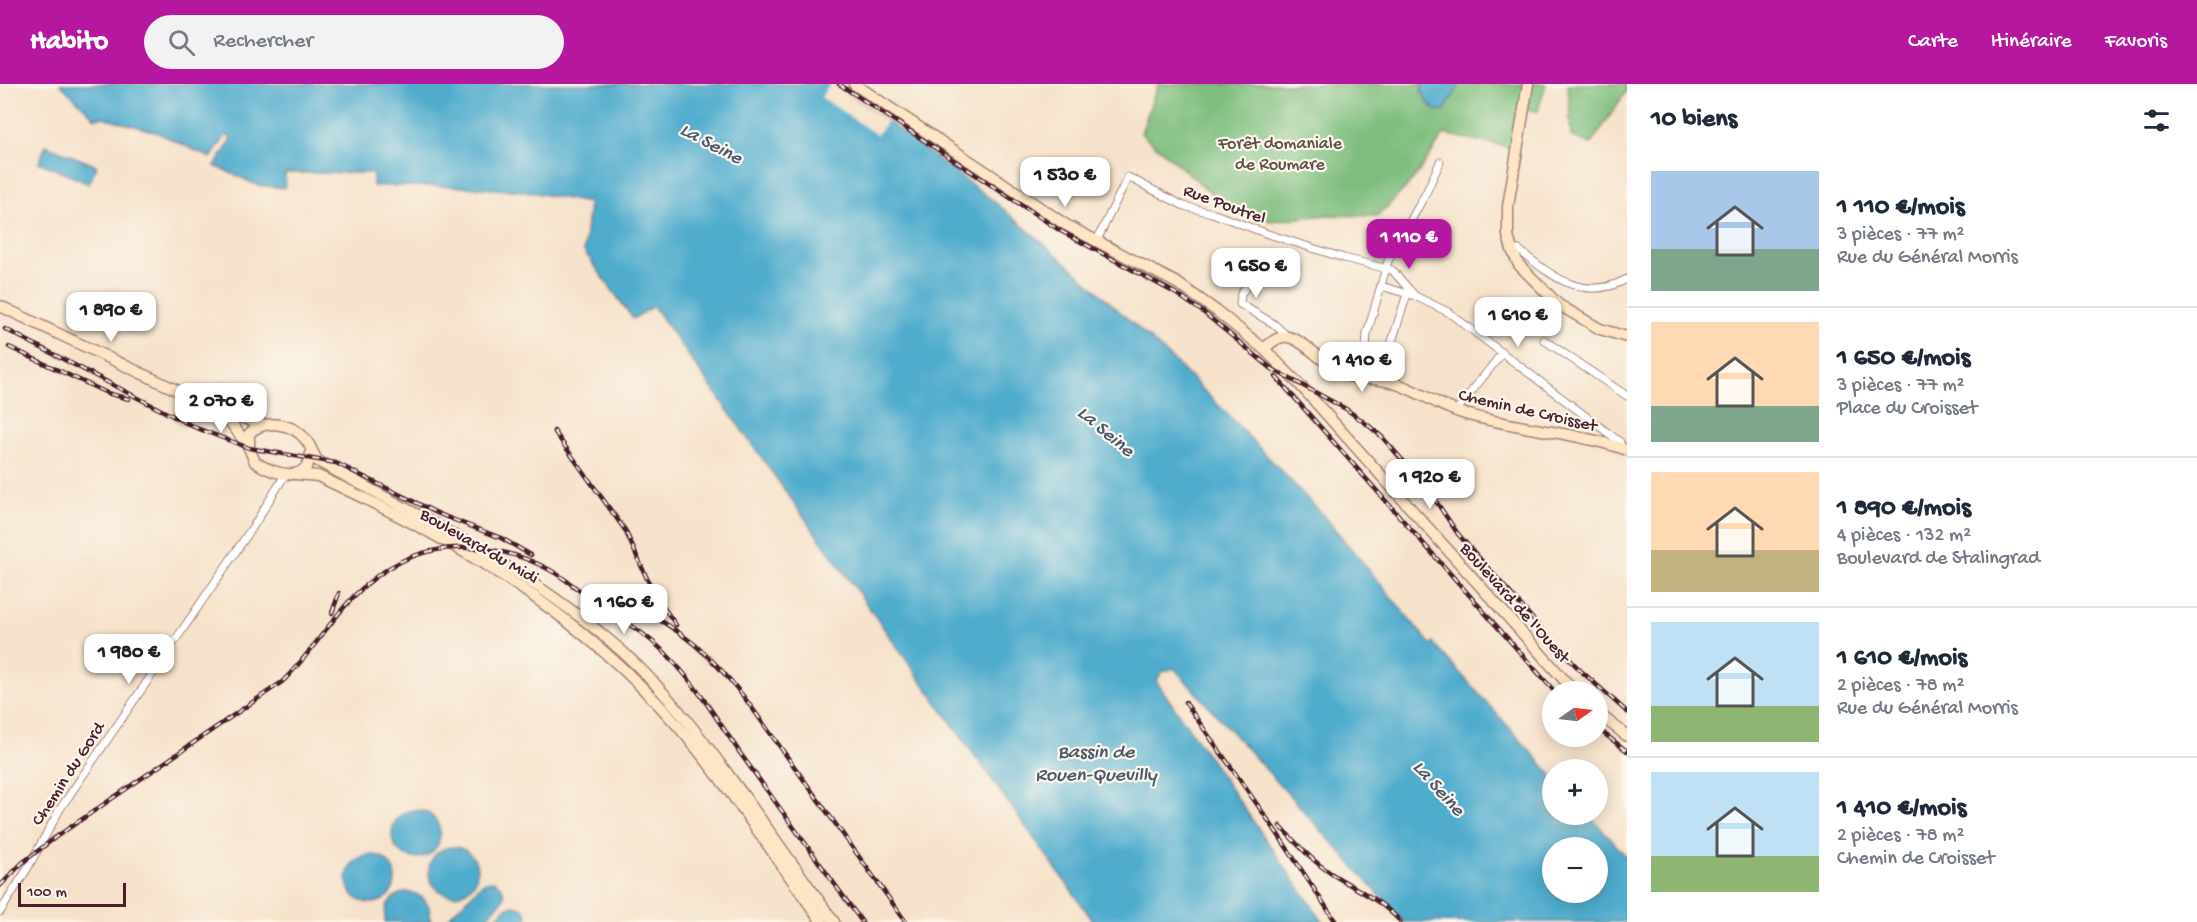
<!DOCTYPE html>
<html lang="fr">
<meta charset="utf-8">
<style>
:root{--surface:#fff;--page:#f2f2f3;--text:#1f2937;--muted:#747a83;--line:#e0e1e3;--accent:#b5179e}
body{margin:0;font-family:"Gochi Hand",sans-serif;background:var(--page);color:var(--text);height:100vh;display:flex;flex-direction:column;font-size:22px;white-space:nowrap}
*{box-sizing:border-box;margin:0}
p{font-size:20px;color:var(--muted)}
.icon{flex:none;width:33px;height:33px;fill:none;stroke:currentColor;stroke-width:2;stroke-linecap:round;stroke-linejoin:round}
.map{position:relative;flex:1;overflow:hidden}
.panel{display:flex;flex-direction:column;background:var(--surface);width:570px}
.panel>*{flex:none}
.needle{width:39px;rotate:76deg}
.tools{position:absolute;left:1542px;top:597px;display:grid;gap:12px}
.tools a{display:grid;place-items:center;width:66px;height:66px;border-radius:50%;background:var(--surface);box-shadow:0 3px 15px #0003;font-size:30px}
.scale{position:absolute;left:18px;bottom:15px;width:108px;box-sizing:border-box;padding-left:6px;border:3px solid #4a1f2b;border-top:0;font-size:16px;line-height:21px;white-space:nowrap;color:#4a1f2b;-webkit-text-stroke:4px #fbf7ec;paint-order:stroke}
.price{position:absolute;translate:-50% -51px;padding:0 14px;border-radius:12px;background:#fff;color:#222;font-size:20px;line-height:39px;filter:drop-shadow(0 2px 3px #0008)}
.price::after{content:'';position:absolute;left:50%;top:36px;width:18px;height:14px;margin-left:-9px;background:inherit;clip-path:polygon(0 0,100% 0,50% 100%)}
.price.on{background:var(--accent);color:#fff}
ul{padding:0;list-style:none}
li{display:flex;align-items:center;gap:18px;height:150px;padding:0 24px}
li+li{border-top:2px solid var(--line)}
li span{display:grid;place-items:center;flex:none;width:168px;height:120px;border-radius:0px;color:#555}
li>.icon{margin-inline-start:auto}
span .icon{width:72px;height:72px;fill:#fffc;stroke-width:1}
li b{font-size:26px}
h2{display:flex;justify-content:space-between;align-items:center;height:72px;padding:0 24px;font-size:26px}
header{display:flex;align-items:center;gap:36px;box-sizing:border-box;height:84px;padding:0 30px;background:var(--accent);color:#fff}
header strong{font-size:28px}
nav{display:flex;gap:33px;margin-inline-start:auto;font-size:21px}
.search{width:420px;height:54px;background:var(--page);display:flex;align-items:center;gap:15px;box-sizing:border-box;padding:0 21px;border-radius:33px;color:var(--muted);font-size:22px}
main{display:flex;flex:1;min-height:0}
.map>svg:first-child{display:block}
.forest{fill:#7ebd7e;stroke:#646e54;stroke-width:1.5}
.water{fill:#4faccd;stroke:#4c667c;stroke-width:1.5;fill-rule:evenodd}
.pier{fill:#f6e2ca}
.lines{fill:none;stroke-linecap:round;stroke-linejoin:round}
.street-casing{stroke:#a0807a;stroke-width:9}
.secondary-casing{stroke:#a0807a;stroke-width:13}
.street{stroke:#fff;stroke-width:7}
.secondary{stroke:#fde5c5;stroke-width:10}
.rail-casing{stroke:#4a1f2b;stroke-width:4.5}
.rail{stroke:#fbf7ec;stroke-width:2;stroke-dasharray:7;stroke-linecap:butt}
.labels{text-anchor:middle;stroke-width:4.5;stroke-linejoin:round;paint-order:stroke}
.park-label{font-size:18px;fill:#5f4f45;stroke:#fbf7ec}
.street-label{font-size:18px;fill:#4a1f2b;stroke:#fbf7ec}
.water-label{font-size:20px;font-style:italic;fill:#4c576c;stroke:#fbf7ec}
</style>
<header>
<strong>Habito</strong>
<div class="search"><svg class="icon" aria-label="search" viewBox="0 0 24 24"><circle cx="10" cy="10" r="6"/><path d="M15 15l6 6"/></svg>Rechercher</div>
<nav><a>Carte</a><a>Itinéraire</a><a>Favoris</a></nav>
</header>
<main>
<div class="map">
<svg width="1627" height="838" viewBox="0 0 1627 838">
<rect width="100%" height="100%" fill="#fbf7ec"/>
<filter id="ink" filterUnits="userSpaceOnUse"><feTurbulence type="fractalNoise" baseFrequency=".0167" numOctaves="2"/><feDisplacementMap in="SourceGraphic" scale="12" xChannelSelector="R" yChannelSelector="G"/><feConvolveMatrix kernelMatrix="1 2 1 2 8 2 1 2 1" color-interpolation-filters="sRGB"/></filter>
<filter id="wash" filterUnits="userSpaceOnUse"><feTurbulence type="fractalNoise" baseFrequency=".008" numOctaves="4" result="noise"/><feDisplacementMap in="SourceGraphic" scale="24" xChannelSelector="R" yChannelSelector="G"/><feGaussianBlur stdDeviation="1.35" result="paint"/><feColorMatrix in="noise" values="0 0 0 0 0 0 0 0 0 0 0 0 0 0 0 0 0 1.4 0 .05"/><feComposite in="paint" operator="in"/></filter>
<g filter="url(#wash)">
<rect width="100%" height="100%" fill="#f6e2ca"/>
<g class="forest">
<polygon points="1158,0 1422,0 1421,7 1445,26 1460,0 1546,0 1538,27 1524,26 1512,64 1444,50 1413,96 1378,132 1326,131 1270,137 1222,118 1141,49"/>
<polygon points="1568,0 1627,0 1627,6 1591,60 1571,52"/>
</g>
<g class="water">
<path d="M60 0H833L887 37 995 118 1080 191 1175 278 1232 335 1323 431 1431 561 1433 559 1552 691V730L1589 731 1627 773V838H1404L1174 584 1162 588 1156 597 1323 838H1094L653 222 633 235 584 167 589 119 525 107 447 102H373V89H285V104L257 101 215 82 232 55 226 51 211 74 156 48 103 33 95 34ZM1552 764H1598V808H1552Z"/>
<path d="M1422 0H1460L1445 26H1435C1427 19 1421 11 1422 0Z"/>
<polygon points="46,61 97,82 89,100 39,78"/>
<circle cx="416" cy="750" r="24"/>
<circle cx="453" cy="787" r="24"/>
<circle cx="371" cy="795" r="24"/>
<polygon points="494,797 502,803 504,812 502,817 482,838 444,838 481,801 486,798"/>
<path d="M405 808C422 809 433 820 430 838H385C383 822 390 813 405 808Z"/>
<path d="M513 821C524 822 529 828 527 838H491L505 825Z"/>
</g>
<polygon class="pier" points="830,0 833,0 887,37 877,51 821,13"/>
</g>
<g filter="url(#ink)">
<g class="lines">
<g class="street-casing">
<g id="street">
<polyline points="1096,158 1128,93 1184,122 1212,129 1268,150 1344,174 1392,186 1415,212"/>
<path d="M1512 166H1519C1552 192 1583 219 1627 195"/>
<polyline points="1271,168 1241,210 1240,220 1274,240 1288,253"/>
<polyline points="1381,202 1415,212 1448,228 1620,358 1620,363"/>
<polyline points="1544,256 1627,312"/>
<polyline points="1364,294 1367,250 1388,177 1426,109 1440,78"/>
<polyline points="1380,295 1407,210"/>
<polyline points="1456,327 1503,268"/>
<polyline points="0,828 26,787 60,725 254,441 285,391"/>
</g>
</g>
<g class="secondary-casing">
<g id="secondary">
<polyline points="854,0 1066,141 1177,199 1218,228 1264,265 1301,302 1575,608"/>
<polyline points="1528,0 1508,122 1508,152 1512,166 1519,181 1559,221 1600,245 1627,253"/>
<polyline points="0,222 210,322 261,340"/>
<path d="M1264 265C1269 260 1276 254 1283 253 1302 250 1329 289 1353 293 1367 296 1380 294 1394 299 1419 307 1440 323 1465 330 1501 340 1538 345 1574 352 1591 356 1610 359 1627 366"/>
<polyline points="215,326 231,339 248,362"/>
<path d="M311 367C309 402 274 390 255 378L249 364V350C263 334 293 339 306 356 311 362 313 371 318 377 424 435 534 488 625 570 671 612 707 662 744 712 774 754 804 796 834 838"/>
<path d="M296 390 318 392C456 457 575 524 677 641 729 701 775 773 822 838"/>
<polyline points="1598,629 1627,652"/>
</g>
</g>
<use href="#street" class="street"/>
<use href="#secondary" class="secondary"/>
<g class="rail-casing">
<g id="rail">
<polyline points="839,0 1059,146 1175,209 1203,228 1272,285 1346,325 1368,341 1382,353 1427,404 1458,450 1553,558 1581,587 1627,628"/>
<polyline points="5,245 194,343 249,364 336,379 439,430 501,454 531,471"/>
<polyline points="9,263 107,309 129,315"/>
<polyline points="1276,293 1555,608"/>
<polyline points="554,347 625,446 654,510 676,541"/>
<path d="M590 508C609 516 631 521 650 531 694 553 727 589 755 628L906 838"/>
<polyline points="332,529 339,509"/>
<polyline points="1185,618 1273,743 1336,838"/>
<polyline points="1598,645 1627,667"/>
<path d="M1280 742C1296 759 1312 777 1332 790 1357 806 1380 815 1401 838"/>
<path d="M0 802 22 779 56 753 282 598C325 556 344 505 402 477 447 455 507 462 550 486 567 495 581 509 598 520 623 537 649 551 670 574 697 602 718 637 740 669 781 725 821 782 862 838"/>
</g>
</g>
<use href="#rail" class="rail"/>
</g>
</g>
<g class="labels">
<g class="park-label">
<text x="1280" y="64">Forêt domaniale<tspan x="1280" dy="21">de Roumare</tspan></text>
</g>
<g class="street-label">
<text transform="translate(1225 119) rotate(20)" y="6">Rue Poutrel</text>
<text transform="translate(1528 325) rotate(13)" y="6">Chemin de Croisset</text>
<text transform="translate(480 461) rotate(30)" y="6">Boulevard du Midi</text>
<text transform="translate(1516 518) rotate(48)" y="6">Boulevard de l'Ouest</text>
<text transform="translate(67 689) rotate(-57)" y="6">Chemin du Gord</text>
</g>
<g class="water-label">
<text transform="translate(712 58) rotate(28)" y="7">La Seine</text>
<text transform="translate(1107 346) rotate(40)" y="7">La Seine</text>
<text x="1096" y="673">Bassin de<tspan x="1096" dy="23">Rouen-Quevilly</tspan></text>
<text transform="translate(1440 703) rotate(48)" y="7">La Seine</text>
</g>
</g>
</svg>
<div class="tools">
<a><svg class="needle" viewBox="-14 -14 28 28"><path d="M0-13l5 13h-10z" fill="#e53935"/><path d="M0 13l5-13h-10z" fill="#747a83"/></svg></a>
<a>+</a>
<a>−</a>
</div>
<div class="scale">100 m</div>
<b class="price" style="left:1065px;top:124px">1 530 €</b>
<b class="price on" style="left:1409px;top:186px">1 110 €</b>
<b class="price" style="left:1256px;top:215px">1 650 €</b>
<b class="price" style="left:111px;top:259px">1 890 €</b>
<b class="price" style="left:1518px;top:264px">1 610 €</b>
<b class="price" style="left:1362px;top:309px">1 410 €</b>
<b class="price" style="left:221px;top:350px">2 070 €</b>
<b class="price" style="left:1430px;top:426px">1 920 €</b>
<b class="price" style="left:624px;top:551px">1 160 €</b>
<b class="price" style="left:129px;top:601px">1 980 €</b>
</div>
<section class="panel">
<h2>10 biens<svg class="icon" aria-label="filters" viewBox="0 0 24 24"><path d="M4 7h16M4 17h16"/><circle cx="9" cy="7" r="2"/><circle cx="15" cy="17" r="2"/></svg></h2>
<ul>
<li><span style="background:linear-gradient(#a9c7e8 65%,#7fa58c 0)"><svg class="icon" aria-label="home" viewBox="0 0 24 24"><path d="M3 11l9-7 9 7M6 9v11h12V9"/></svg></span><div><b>1 110 €/mois</b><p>3 pièces · 77 m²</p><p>Rue du Général Morris</p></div></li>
<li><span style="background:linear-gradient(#ffd9b3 70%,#7fa58c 0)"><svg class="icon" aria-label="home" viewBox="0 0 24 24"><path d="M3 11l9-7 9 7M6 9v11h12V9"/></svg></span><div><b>1 650 €/mois</b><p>3 pièces · 77 m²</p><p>Place du Croisset</p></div></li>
<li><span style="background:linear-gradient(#ffd9b3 65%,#c2b280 0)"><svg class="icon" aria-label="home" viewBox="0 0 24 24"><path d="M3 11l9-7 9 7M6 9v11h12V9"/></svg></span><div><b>1 890 €/mois</b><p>4 pièces · 132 m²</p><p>Boulevard de Stalingrad</p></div></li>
<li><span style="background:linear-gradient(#bfe0f5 70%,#8fb573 0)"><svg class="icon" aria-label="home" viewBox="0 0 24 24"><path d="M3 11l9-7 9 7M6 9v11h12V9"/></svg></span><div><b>1 610 €/mois</b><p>2 pièces · 78 m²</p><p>Rue du Général Morris</p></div></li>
<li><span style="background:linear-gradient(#bfe0f5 70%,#8fb573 0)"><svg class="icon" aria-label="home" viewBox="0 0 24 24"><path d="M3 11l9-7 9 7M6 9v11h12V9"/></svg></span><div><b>1 410 €/mois</b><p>2 pièces · 78 m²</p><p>Chemin de Croisset</p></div></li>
</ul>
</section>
</main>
